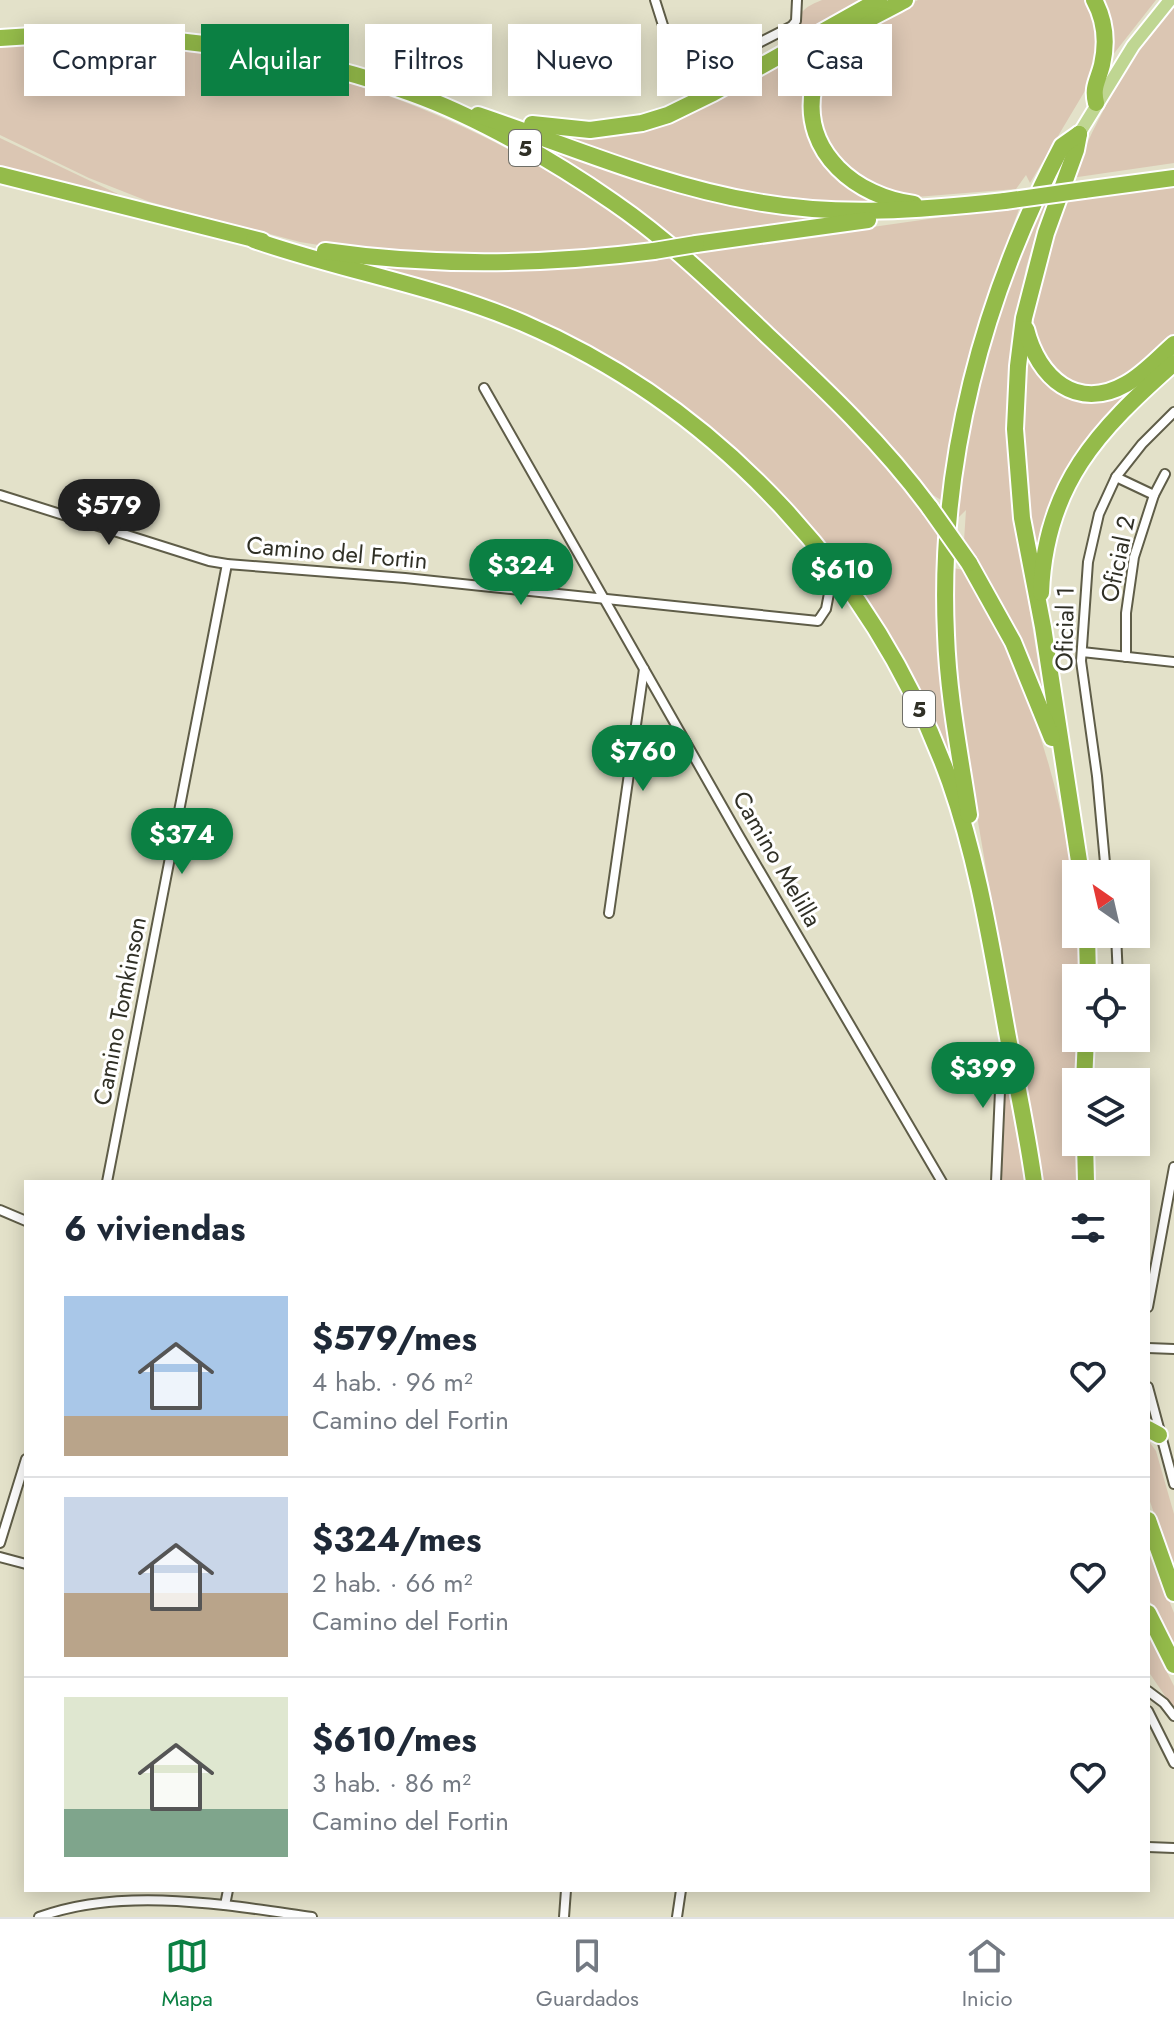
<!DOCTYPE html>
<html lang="es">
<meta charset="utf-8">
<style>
:root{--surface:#fff;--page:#f6f6f7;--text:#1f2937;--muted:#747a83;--line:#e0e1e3;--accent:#0b8043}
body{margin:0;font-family:Jost,sans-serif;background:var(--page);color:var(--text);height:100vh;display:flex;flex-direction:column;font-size:30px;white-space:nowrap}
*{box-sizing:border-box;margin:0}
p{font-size:26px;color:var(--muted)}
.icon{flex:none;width:44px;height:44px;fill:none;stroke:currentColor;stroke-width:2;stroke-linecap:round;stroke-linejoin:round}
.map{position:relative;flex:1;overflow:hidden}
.details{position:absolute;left:24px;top:1180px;width:1126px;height:712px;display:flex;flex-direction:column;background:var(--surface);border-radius:0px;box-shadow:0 4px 20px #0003}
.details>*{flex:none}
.top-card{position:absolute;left:24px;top:24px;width:1126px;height:72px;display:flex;gap:16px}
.needle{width:52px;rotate:326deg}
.tools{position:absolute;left:1062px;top:860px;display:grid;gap:16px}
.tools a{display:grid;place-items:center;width:88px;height:88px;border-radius:0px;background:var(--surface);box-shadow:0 4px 20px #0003;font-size:40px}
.price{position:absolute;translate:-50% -68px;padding:0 18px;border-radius:28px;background:var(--accent);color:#fff;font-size:26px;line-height:52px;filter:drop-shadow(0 2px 4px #0008)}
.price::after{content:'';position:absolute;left:50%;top:48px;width:24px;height:18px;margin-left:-12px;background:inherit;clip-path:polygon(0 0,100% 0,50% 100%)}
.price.on{background:#222;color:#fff}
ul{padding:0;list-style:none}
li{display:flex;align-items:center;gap:24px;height:200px;padding:0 40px}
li+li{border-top:2px solid var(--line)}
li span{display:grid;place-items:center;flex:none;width:224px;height:160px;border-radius:0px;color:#555}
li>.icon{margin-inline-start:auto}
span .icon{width:96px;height:96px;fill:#fffc;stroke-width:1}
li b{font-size:34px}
h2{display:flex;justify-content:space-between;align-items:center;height:96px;padding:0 40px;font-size:34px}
.chip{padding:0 28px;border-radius:0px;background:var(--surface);box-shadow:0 4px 20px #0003;font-size:28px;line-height:72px}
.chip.on{background:var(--accent);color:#fff}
.menu{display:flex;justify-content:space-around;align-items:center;height:112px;border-top:2px solid var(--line);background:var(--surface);font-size:22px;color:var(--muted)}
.menu a{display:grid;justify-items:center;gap:4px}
.menu .on{color:var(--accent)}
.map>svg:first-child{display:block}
.green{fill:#dbc6b3}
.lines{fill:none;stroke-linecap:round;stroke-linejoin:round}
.street-casing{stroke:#5f5d48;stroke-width:12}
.primary-casing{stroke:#fff;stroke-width:16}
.highway-casing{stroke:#fff;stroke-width:20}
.street{stroke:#fff;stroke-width:8}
.primary{stroke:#bfd692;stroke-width:12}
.highway{stroke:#94bb4a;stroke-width:16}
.highway-bridge-casing{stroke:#fff;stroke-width:20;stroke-linecap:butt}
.highway-bridge{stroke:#94bb4a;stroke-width:16}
.labels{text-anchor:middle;stroke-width:6;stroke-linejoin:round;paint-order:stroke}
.shield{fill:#fff;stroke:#6e6e67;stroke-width:2}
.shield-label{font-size:22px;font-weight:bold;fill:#303026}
.street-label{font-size:24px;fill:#303026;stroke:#fff}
</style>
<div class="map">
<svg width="1174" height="1917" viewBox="0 0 1174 1917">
<rect width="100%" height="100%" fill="#e3e1c9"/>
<g class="green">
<path d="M822 0H870L797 39C797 15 799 9 822 0Z"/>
<polygon points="888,0 897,0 829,45 810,132 884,205 817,205 713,189 549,134 626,130 810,43"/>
<polygon points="918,0 1087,0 1099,28 1095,74 1030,183 1026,175 1016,189 916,197 867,185 829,151 816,111 826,64 851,36"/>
<polygon points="1100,0 1156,0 1112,56 1112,38"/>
<path d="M1174 7V163L1071 178C1098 118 1129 54 1174 7Z"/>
<path d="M0 43C73 43 146 44 218 54 379 76 519 143 649 238L647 247 581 256 368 253 300 242 150 202 89 178 0 135Z"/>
<polygon points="0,138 120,195 0,166"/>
<polygon points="533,143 655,181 883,213 676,241"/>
<path d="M1067 153 1049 201 1041 216 1026 268 1013 333 1009 383V461L1014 513 1044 699 1008 616 964 541 966 510 958 518 956 513C966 444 977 382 997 315 1014 259 1041 205 1067 153Z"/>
<polygon points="1174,185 1174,338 1127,379 1099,390 1063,383 1031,335 1049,236 1060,200"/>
<polygon points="1020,206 978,324 963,375 941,500 933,495 868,421 691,253"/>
<path d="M672 255 840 414 914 497 939 534 938 636 954 778C934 734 917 687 894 645 818 506 685 385 540 323 482 299 418 288 361 262 421 267 481 273 542 269 585 266 628 260 672 255Z"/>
<polygon points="1026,349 1089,398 1174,350 1174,355 1125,398 1090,436 1040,569 1027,521 1020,422"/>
<path d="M953 568 964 570C1034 690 1070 805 1078 941V1182H1040L966 752 954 647Z"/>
<polygon points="1006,1078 1025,1182 1001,1182"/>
<polygon points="1148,1440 1156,1451 1174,1514 1174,1570 1148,1496"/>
<polygon points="1148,1547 1174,1613 1174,1652 1148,1597"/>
<polygon points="1148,1634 1174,1686 1174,1709 1148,1671"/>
</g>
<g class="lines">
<g class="street-casing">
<g id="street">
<polyline points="655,0 680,79 706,70 792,26 796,21 797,0"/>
<polyline points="484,388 738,834 942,1182"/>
<polyline points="1116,477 1154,495"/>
<polyline points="0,495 209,561 227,564 405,578 818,621 826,609 831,583 839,577"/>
<polyline points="1082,652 1174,662"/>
<polyline points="1126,657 1126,613 1134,557 1154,495 1165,474"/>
<polyline points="1106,874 1097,776 1081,661 1088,562 1099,514 1116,477 1142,444 1174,412"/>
<polyline points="609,913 644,669"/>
<polyline points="1116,934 1118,978"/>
<polyline points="107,1182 227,564"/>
<polyline points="996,1182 1001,1068 1007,1051"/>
<polyline points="0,1210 26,1221"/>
<polyline points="1148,1307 1174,1167"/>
<polyline points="1148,1348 1174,1349"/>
<polyline points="1148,1387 1174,1484"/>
<polyline points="0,1543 26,1459"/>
<polyline points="0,1557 26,1564"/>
<polyline points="1148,1691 1164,1703 1174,1716"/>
<polyline points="1148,1711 1174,1763"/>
<polyline points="1148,1847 1174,1848"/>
<polyline points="225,1905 228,1890"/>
<path d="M39 1917C123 1886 226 1905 312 1917"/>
<polyline points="564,1917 566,1890"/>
<polyline points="677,1917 681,1890"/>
</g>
</g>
<g class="primary-casing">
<polyline id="primary" points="1079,134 1133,46 1170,0"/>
</g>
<g class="highway-casing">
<g id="highway">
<path d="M905 0C882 13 851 25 833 46 822 58 815 75 813 90 802 153 857 197 914 204"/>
<path d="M1094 0C1105 20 1107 43 1102 65 1098 81 1092 87 1096 103"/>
<path d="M0 38C132 27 286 48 411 93 478 117 554 161 613 202 670 241 719 289 768 336 826 390 883 444 930 508"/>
<path d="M478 115C570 146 661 186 757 202 840 217 922 210 1005 201"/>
<polyline points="532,124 590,130 642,123 668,115 713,93 879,0"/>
<polyline points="1079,134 1076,150 1046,233 1024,318 1018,366 1015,429 1022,518 1043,627 1081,874"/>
<polyline points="0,175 262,241"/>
<polyline points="1084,190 1174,178"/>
<path d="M254 240C343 271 436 286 523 323 721 408 877 579 950 782 976 856 989 933 1003 1010 1013 1068 1026 1124 1034 1182"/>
<polyline points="696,244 868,220"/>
<path d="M325 251C435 267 544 265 654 251"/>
<path d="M1026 329C1038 378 1077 412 1126 384 1144 374 1159 357 1174 344"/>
<polyline points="969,563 1013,642 1052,738"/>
<path d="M1041 593C1045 485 1098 430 1174 363"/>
<path d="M969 815C960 755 948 695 946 635 938 464 983 296 1062 146L1079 134"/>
<polyline points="1087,934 1088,978"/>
<polyline points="1084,1082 1086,1038"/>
<polyline points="1085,1142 1086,1182"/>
<polyline points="1148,1429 1159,1435"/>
<polyline points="1148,1520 1174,1593"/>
<polyline points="1148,1613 1174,1665"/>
</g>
</g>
<use href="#street" class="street"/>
<use href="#primary" class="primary"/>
<use href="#highway" class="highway"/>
<g class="highway-bridge-casing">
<g id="highway-bridge">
<polyline points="1005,201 1084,190"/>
<polyline points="654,251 696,244"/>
<polyline points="930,508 969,563"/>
</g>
</g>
<use href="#highway-bridge" class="highway-bridge"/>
</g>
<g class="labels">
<g class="shield">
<rect x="509" y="130" width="32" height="36" rx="6"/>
<rect x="903" y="691" width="32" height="36" rx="6"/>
</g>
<g class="shield-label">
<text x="525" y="156">5</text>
<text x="919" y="717">5</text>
</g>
<g class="street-label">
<text transform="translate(337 553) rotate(5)" y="8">Camino del Fortin</text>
<text transform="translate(1118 559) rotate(-78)" y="8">Oficial 2</text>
<text transform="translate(1065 629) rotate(-89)" y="8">Oficial 1</text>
<text transform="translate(777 859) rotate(60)" y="8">Camino Melilla</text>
<text transform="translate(120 1011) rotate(-79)" y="8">Camino Tomkinson</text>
</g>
</g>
</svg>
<div class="tools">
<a><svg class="needle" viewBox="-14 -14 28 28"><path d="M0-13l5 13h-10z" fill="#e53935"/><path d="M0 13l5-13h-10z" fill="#747a83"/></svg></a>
<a><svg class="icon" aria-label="locate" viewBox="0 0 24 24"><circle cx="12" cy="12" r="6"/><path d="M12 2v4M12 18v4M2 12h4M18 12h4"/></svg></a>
<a><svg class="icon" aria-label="layers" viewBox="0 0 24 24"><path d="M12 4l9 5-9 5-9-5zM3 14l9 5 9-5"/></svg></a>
</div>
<b class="price on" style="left:109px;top:547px">$579</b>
<b class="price" style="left:521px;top:607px">$324</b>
<b class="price" style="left:842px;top:611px">$610</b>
<b class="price" style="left:643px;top:793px">$760</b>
<b class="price" style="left:182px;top:876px">$374</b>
<b class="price" style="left:983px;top:1110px">$399</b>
<div class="top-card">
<a class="chip">Comprar</a>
<a class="chip on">Alquilar</a>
<a class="chip">Filtros</a>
<a class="chip">Nuevo</a>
<a class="chip">Piso</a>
<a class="chip">Casa</a>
</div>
<section class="details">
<h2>6 viviendas<svg class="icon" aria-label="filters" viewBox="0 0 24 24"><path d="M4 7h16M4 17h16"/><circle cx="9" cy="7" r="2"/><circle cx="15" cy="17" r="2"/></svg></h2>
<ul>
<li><span style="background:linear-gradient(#a9c7e8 75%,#b9a48a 0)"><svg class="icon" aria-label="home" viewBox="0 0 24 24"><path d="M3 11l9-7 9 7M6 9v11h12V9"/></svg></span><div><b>$579/mes</b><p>4 hab. · 96 m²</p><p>Camino del Fortin</p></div><svg class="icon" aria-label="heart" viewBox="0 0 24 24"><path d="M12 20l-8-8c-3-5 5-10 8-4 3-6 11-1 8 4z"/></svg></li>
<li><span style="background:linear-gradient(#c9d6e8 60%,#b9a48a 0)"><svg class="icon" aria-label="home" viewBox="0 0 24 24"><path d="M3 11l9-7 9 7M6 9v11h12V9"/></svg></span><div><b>$324/mes</b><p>2 hab. · 66 m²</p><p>Camino del Fortin</p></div><svg class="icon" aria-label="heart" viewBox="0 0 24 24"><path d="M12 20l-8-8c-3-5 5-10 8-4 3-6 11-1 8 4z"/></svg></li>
<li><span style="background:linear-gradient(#dfe7d0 70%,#7fa58c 0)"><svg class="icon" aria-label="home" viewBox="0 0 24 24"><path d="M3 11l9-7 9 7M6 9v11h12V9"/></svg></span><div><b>$610/mes</b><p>3 hab. · 86 m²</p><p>Camino del Fortin</p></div><svg class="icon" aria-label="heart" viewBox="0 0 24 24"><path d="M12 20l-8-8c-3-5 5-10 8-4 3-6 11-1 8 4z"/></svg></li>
</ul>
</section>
</div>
<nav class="menu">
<a class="on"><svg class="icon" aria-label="map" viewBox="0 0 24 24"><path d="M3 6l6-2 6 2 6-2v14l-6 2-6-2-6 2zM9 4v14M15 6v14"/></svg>Mapa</a>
<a><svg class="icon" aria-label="saved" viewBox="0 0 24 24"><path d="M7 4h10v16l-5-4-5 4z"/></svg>Guardados</a>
<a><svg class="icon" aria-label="home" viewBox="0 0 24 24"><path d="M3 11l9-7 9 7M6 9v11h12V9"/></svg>Inicio</a>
</nav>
